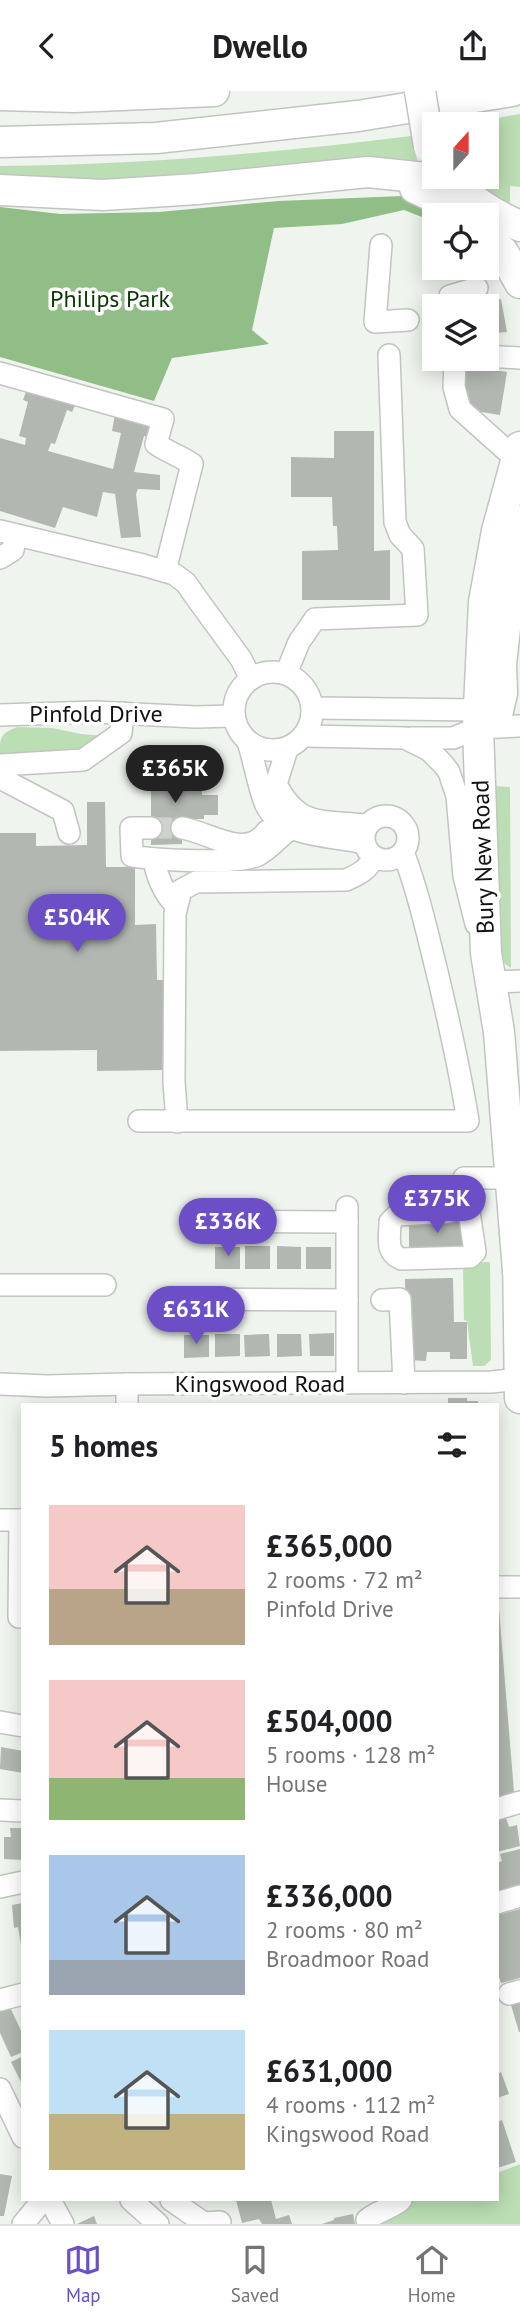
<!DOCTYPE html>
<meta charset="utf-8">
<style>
:root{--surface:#fff;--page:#f2f2f2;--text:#202124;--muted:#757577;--line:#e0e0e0;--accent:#6c4ec7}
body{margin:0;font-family:"PT Sans",sans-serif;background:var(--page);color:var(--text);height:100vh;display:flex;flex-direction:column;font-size:26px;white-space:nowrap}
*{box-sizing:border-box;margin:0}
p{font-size:23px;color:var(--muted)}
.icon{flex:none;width:38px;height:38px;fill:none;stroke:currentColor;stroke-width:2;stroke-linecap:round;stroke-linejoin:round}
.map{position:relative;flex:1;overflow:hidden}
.details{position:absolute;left:21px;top:1312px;width:478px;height:798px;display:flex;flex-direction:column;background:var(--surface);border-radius:0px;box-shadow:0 4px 18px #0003}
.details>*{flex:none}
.needle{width:46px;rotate:21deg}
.buttons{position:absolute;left:422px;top:21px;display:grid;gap:14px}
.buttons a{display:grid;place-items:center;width:77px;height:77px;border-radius:0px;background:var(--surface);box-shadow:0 4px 18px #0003;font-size:35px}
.price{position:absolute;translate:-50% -60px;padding:0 16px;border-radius:24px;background:var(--accent);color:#fff;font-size:23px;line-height:46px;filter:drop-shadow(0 2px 4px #0008)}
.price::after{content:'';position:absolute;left:50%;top:42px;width:21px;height:16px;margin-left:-10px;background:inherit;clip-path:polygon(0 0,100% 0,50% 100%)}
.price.current{background:#222;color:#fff}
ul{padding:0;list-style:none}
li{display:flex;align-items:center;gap:21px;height:175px;padding:0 28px}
li span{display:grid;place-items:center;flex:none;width:196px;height:140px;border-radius:0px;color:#555}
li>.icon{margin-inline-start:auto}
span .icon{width:84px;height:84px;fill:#fffc;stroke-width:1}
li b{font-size:30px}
h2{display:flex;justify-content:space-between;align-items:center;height:84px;padding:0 28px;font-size:30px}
header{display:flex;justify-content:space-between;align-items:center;height:91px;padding:0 28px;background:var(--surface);font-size:32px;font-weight:800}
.tab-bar{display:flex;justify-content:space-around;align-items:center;height:98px;border-top:2px solid var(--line);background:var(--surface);font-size:19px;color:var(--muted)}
.tab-bar a{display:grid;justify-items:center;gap:4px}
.tab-bar .current{color:var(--accent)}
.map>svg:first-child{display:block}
.green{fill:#bcdeb4}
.forest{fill:#91bd87}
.building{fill:#b2b7b1}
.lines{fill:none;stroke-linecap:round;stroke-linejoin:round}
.minor-tunnel{stroke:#ced2cd;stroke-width:21;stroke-dasharray:21 10;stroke-linecap:butt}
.minor-casing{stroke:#c1c5c0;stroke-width:24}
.highway-casing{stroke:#c1c5c0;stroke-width:33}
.minor{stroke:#fff;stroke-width:21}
.highway{stroke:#fff;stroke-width:30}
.highway-bridge-casing{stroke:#c1c5c0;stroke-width:33;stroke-linecap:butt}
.highway-bridge{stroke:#fff;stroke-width:30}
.labels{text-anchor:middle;stroke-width:7;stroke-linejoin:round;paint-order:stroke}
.park-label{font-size:24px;fill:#0b3801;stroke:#fff}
.street-label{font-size:24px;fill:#121311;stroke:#fff}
</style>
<header><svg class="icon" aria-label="back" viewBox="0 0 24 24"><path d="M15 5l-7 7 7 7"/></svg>Dwello<svg class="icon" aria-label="share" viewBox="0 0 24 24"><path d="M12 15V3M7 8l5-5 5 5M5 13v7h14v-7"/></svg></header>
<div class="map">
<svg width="520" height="2133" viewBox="0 0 520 2133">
<rect width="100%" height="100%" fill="#eff4ee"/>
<g class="green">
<polygon points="520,23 520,96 510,95 510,111 508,112 488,101 470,86 486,86 486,33 463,33"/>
<path d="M411 45 418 72 124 94 0 90V75C138 74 274 62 411 45Z"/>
<path d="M17 636 52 637 81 643 106 645 89 659 0 664C0 645 0 643 17 636Z"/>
<polygon points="493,695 510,696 511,877 505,873 500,857"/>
<polygon points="490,1171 491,1269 484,1275 473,1275 467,1230 464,1229 463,1172"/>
<polygon points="520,2073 520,2133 371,2133 407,2109 497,2109 497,2082"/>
</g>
<polygon class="forest" points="403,105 436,120 432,130 404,119 342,133 274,137 252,239 269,253 172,267 154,310 0,266 0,116 60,123 159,121 279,110"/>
<g class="building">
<polygon points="501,208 507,241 486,243 486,215 459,215"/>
<polygon points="465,274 507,281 500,324 457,317"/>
<polygon points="28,295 78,308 72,321 67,319 55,353 51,352 48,360 113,378 121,342 112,340 115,323 153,333 150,347 144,345 134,381 160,384 160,399 138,398 136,403 141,446 121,447 115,403 103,401 97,426 63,416 55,437 0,420 0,347 25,354 26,347 19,345 28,311 23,309"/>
<polygon points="334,340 374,340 374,460 390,459 390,509 302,509 302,460 338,459 337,435 333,435 332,406 291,406 291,366 334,367"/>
<polygon points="151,675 183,675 183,699 202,699 202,704 218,704 218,724 204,724 204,728 182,728 182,753 151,754"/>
<polygon points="87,711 105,711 106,776 135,776 135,834 156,833 157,889 164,889 165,979 97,980 97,959 0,960 0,742 36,742 36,755 87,754"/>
<polygon points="464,1125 465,1163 409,1163 409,1126"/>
<rect x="245" y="1155" width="25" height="23"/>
<polygon points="277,1155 301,1156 301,1178 277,1178"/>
<rect x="215" y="1156" width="25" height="22"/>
<rect x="306" y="1156" width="25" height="22"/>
<polygon points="453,1187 454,1231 467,1231 467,1268 450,1268 450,1261 427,1261 426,1270 407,1269 405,1188"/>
<polygon points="334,1242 334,1265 310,1265 309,1243"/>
<polygon points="215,1243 240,1243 240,1265 215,1266"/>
<polygon points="269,1243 270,1265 245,1266 244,1244"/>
<polygon points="277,1243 301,1243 302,1265 277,1266"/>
<polygon points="184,1244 209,1244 209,1266 184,1267"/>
<polygon points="448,1307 467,1307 467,1310 478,1310 478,1314 448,1314"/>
<polygon points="497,1518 499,1518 514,1701 497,1706"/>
<polygon points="1,1656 23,1660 23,1682 0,1678"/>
<polygon points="506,1727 509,1736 517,1734 520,1755 497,1761 497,1729"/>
<polygon points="10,1737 23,1737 23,1769 4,1768 4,1746 11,1746"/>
<polygon points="520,1758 520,1794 497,1800 497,1772 502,1770 500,1763"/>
<polygon points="23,1812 23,1854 21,1854 18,1836 14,1837 12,1814"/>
<polygon points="520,1818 520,1887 501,1892 497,1879 497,1824"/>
<polygon points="8,1912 23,1944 23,1961 11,1966 0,1942 0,1916"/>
<polygon points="520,1912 520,1941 519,1941 511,1914"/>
<polygon points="23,1965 23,1995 11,1971"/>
<polygon points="501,1981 509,2003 497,2007 497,1983"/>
<polygon points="502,2029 516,2071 497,2077 497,2031"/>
<polygon points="0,2083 12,2085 4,2125 0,2125"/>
<polygon points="236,2109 271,2109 276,2128 289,2124 292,2133 262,2133 259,2128 242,2132"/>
<polygon points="353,2123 355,2133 322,2133 334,2129 334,2127"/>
<polygon points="94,2125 97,2133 77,2133"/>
</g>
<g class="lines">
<polyline class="minor-tunnel" points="151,737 182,737"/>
<g class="minor-casing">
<g id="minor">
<polyline points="381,154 375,231 408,229"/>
<polyline points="449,215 450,205 477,197"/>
<polyline points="486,265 520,267"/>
<polyline points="455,268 454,296 460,318 517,369"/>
<path d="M0 282 163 328 156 353C168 361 180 365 192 373L165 480"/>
<polyline points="0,440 143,474 174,483 186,492 195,505 241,568 251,588"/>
<polyline points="0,467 13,459 16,444"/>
<circle cx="273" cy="620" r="39"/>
<polyline points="286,583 299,551 315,528 417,524 413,458 400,444 395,431 389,264"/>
<polyline points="313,617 478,619"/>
<polyline points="0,624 95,621 195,626 234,625"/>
<polyline points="305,645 405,647 429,659 443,673 449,681 457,705 464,785 476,833"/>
<polyline points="411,647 453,647 478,637 520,635"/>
<path d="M248 651C254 668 259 699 266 714 283 748 333 744 364 752"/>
<path d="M287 658 276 693C299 738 323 729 366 734"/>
<polyline points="0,674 83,669 121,642 123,622"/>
<polyline points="0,687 63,720 69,742"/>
<circle cx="386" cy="747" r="22"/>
<path d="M151 737H131L132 765C156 769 238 774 258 764 270 758 279 745 292 737"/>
<path d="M182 737C209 741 246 770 267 740"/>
<path d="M154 768C156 784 164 803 176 814"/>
<polyline points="491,891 520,890"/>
<path d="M139 1030H468C460 980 449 931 437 881 427 841 418 800 403 761"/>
<path d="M177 1031 174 991 175 823 181 799 196 791 346 789C359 783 367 780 374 766"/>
<path d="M465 1100 448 1121 397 1124 390 1131C390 1147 385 1161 401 1168L470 1166 475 1161 464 1087H510"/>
<polyline points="193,1130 347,1131"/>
<polyline points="0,1194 105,1194"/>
<polyline points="187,1208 347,1209"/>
<polyline points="382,1209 400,1208 404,1292"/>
<polyline points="347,1292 347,1116"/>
<polyline points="0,1293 47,1295 127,1293 492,1291 519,1288"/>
<polyline points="127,1314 127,1293"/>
<polyline points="0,1429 23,1429"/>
<polyline points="20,1429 19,1526 23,1526"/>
<polyline points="497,1496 520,1496"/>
<polyline points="0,1631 23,1635"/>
<polyline points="497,1718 520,1711"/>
<polyline points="0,1719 23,1720"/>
<polyline points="0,1796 23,1791"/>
<polyline points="497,1812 520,1805"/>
<polyline points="509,1903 520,1900"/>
<polyline points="0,1909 23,1903"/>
<polyline points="0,1998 23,2046"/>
<polyline points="50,2109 63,2133"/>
<polyline points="131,2109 158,2133"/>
<polyline points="171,2109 204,2132 220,2131"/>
<path d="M367 2129C377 2120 391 2118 401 2109"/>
<polyline points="23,2133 43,2109"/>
</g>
</g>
<g class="highway-casing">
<g id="highway">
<polyline points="0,4 74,6 214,0"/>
<polyline points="0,51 156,47 358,25 512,0"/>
<path d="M451 86C466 107 496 125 520 135"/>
<polyline points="415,97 442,110 461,124"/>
<polyline points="0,99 103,104 197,98 368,81 426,87 458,97"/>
<polyline points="486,146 503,161 520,192"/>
<polyline points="478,637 497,624 502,602 501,573 516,439 520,430"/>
<polyline points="518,1160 520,1307"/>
<polyline points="518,1180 499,941 486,862 478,637 484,511 497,440 520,356"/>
</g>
</g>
<use href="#minor" class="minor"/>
<use href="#highway" class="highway"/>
<g class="highway-bridge-casing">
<polyline id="highway-bridge" points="420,0 429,55"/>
</g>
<use href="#highway-bridge" class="highway-bridge"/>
</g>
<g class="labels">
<g class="park-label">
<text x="110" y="216">Philips Park</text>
</g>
<g class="street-label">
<text x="96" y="631">Pinfold Drive</text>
<text transform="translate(483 766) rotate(-92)" y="8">Bury New Road</text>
<text x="260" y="1301">Kingswood Road</text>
</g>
</g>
</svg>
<div class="buttons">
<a><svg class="needle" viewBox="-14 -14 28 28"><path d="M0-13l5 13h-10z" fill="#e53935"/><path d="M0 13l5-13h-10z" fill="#757577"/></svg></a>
<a><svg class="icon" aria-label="locate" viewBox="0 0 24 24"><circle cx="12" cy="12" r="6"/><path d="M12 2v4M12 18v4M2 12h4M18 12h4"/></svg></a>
<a><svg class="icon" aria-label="layers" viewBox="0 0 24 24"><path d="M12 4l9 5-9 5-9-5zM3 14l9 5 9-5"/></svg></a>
</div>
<b class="price current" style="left:175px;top:714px">£365K</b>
<b class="price" style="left:77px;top:863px">£504K</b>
<b class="price" style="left:437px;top:1144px">£375K</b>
<b class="price" style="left:228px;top:1167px">£336K</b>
<b class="price" style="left:196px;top:1255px">£631K</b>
<section class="details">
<h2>5 homes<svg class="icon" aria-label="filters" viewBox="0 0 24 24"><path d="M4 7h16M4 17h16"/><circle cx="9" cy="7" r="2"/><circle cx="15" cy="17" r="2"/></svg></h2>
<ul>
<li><span style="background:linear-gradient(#f6c9c9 60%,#b9a48a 0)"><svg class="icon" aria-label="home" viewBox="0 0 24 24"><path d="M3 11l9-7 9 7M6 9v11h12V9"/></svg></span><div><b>£365,000</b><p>2 rooms · 72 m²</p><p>Pinfold Drive</p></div></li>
<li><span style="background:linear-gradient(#f6c9c9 70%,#8fb573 0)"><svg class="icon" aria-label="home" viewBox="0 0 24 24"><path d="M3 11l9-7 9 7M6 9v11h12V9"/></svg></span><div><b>£504,000</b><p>5 rooms · 128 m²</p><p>House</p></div></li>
<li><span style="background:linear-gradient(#a9c7e8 75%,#9aa5b1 0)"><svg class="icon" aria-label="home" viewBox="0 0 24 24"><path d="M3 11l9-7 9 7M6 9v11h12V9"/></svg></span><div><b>£336,000</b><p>2 rooms · 80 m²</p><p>Broadmoor Road</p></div></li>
<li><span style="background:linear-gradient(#bfe0f5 60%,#c2b280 0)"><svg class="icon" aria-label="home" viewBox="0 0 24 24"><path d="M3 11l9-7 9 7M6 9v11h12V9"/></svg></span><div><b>£631,000</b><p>4 rooms · 112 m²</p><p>Kingswood Road</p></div></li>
</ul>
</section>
</div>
<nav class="tab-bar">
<a class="current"><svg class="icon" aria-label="map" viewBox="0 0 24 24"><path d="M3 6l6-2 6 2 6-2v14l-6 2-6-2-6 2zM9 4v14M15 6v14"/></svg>Map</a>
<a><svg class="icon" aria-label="saved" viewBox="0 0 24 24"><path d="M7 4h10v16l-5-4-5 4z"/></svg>Saved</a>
<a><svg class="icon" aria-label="home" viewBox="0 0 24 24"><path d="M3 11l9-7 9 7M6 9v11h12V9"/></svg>Home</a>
</nav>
